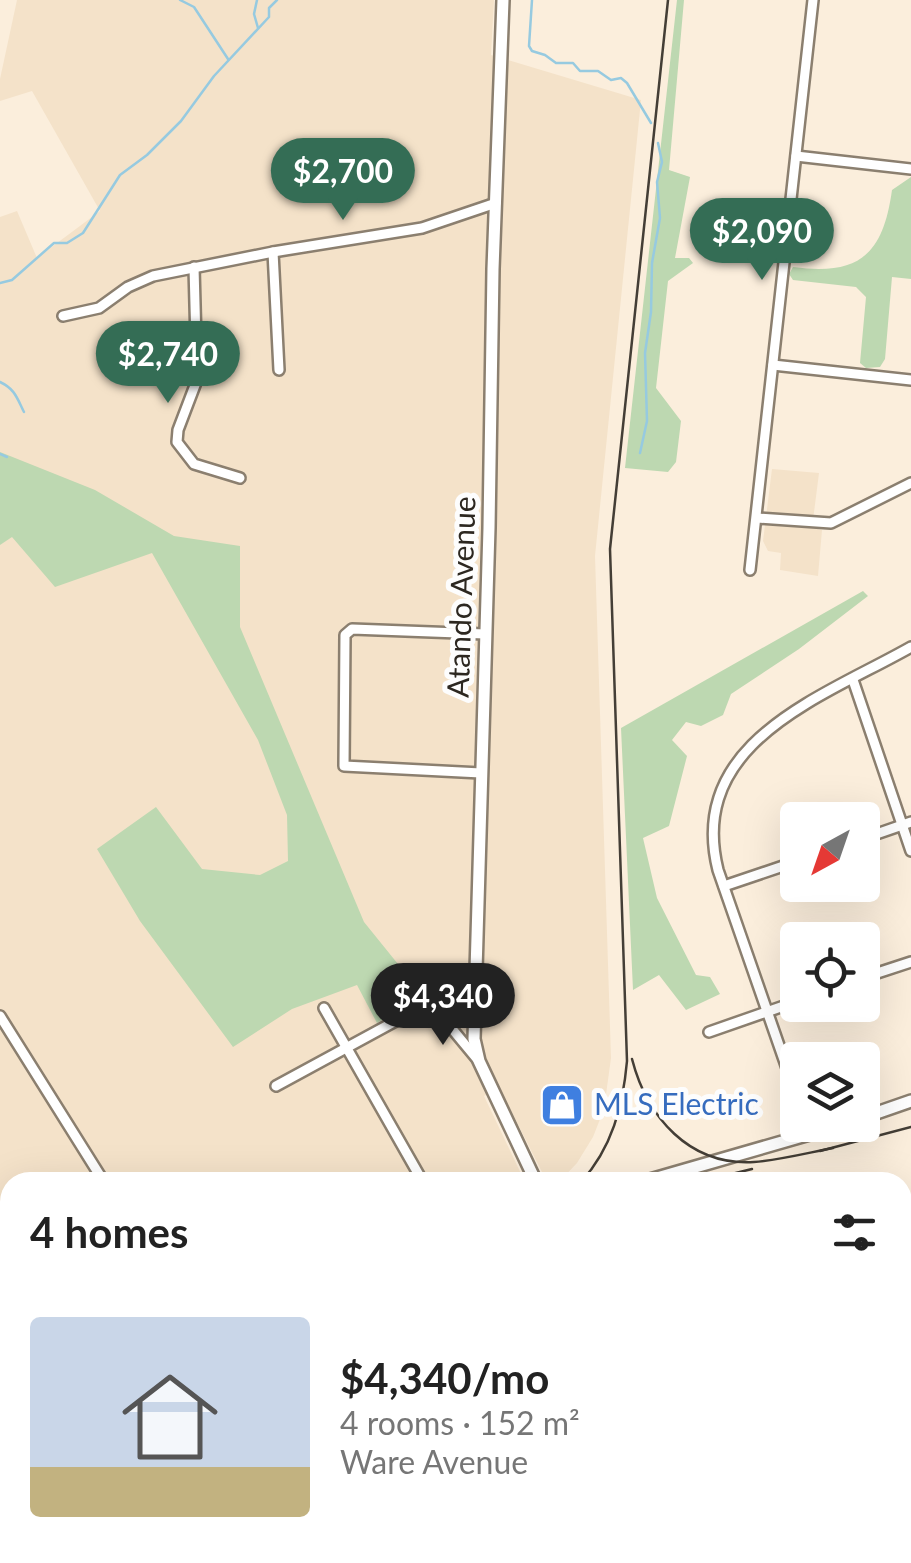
<!DOCTYPE html>
<meta charset="utf-8">
<style>
:root{--surface:#fff;--page:#f2f2f2;--text:#222;--muted:#767676;--line:#e0e0e0;--accent:#346d55}
body{margin:0;font-family:Lato,sans-serif;background:var(--page);color:var(--text);height:100vh;display:flex;flex-direction:column;font-size:38px;white-space:nowrap}
*{box-sizing:border-box;margin:0}
p{font-size:32px;color:var(--muted)}
.icon{flex:none;width:55px;height:55px;fill:none;stroke:currentColor;stroke-width:2;stroke-linecap:round;stroke-linejoin:round}
.map{position:relative;flex:1;overflow:hidden}
.details{position:absolute;left:0px;top:1172px;width:912px;height:392px;display:flex;flex-direction:column;background:var(--surface);border-radius:30px 30px 0 0;box-shadow:0 10px 40px #0002}
.details>*{flex:none}
.needle{width:65px;rotate:220deg}
.fabs{position:absolute;left:780px;top:802px;display:grid;gap:20px}
.fabs a{display:grid;place-items:center;width:100px;height:100px;border-radius:10px;background:var(--surface);box-shadow:0 10px 40px #0002;font-size:50px}
.price{position:absolute;translate:-50% -85px;padding:0 22px;border-radius:35px;background:var(--accent);color:#fff;font-size:32px;line-height:65px;filter:drop-shadow(0 2px 5px #0008)}
.price::after{content:'';position:absolute;left:50%;top:60px;width:30px;height:22px;margin-left:-15px;background:inherit;clip-path:polygon(0 0,100% 0,50% 100%)}
.price.selected{background:#222;color:#fff}
ul{padding:0;list-style:none}
li{display:flex;align-items:center;gap:30px;height:250px;padding:0 30px}
li+li{border-top:2px solid var(--line)}
li span{display:grid;place-items:center;flex:none;width:280px;height:200px;border-radius:10px;color:#555}
li>.icon{margin-inline-start:auto}
span .icon{width:120px;height:120px;fill:#fffc;stroke-width:1}
li b{font-size:42px}
h2{display:flex;justify-content:space-between;align-items:center;height:120px;padding:0 30px;font-size:42px}
.map>svg:first-child{display:block}
.built{fill:#f4e2c9}
.green{fill:#bdd8b1}
.lines{fill:none;stroke-linecap:round;stroke-linejoin:round}
.stream{stroke:#96cae0;stroke-width:2.5}
.street-casing{stroke:#8b7f6f;stroke-width:14}
.secondary-casing{stroke:#8b7f6f;stroke-width:16}
.street{stroke:#fff;stroke-width:9}
.secondary{stroke:#fff;stroke-width:11}
.rail{stroke:#443e36;stroke-width:2.5}
.labels{text-anchor:middle;stroke-width:10;stroke-linejoin:round;paint-order:stroke}
.street-label{font-size:30px;fill:#2c2720;stroke:#fdfdfd}
.shop-label{font-size:30px;fill:#366cbe;stroke:#fdfdfd;text-anchor:start}
</style>
<div class="map">
<svg width="911" height="1563" viewBox="0 0 911 1563">
<rect width="100%" height="100%" fill="#fbeedc"/>
<g class="built">
<polygon points="17,0 494,0 491,55 641,100 595,556 611,1058 604,1109 593,1137 577,1163 559,1182 547,1182 499,1087 484,1096 525,1182 10,1182 10,1391 0,1396 0,217 17,211 37,258 100,211 32,91 0,101 0,79"/>
<polygon points="772,469 819,473 812,528 822,530 818,576 780,570 781,553 768,551 763,541"/>
</g>
<g class="green">
<polygon points="677,0 684,0 669,170 690,177 675,258 689,258 693,263 668,281 656,388 681,421 676,462 668,472 625,468"/>
<path d="M911 177V279L892 277 885 359 880 367 866 368 860 363 866 297 856 287 793 280 789 274 793 267C859 276 883 255 892 190Z"/>
<polygon points="0,452 95,490 174,536 240,546 240,627 364,922 423,995 377,1023 357,985 292,1009 233,1047 140,921 97,849 156,807 202,869 260,875 288,861 287,815 258,740 152,553 55,587 12,537 0,545"/>
<polygon points="863,591 868,596 799,649 731,694 723,715 701,726 686,722 672,740 687,756 669,826 643,838 657,898 696,975 710,977 720,994 686,1010 659,975 633,990 621,728"/>
</g>
<g class="lines">
<g class="stream">
<polyline points="180,0 194,7 228,59"/>
<polyline points="257,0 254,14 258,28"/>
<polyline points="532,0 529,46 532,51 545,55 556,63 573,63 580,71 598,71 611,80 621,78 627,83 651,123"/>
<polyline points="0,283 12,280 54,243 67,243 83,233 120,175 147,155 181,121 214,76 269,17 269,8 277,0"/>
<path d="M0 382C15 389 17 398 24 412"/>
<polyline points="640,453 647,421 645,353 651,312 652,263 660,218 657,182 662,162 658,143"/>
<polyline points="0,454 7,457"/>
<polyline points="886,1555 896,1563"/>
</g>
<g class="street-casing">
<g id="street">
<polyline points="796,156 911,169"/>
<polyline points="273,252 279,370"/>
<polyline points="194,267 197,380 178,430 177,442 194,464 240,478"/>
<polyline points="63,316 99,308 128,287 153,276 273,252 422,228 496,203"/>
<polyline points="773,365 911,380"/>
<polyline points="757,518 831,523 911,483"/>
<polyline points="750,570 813,0"/>
<polyline points="853,680 911,851"/>
<polyline points="481,773 344,766 345,635 352,629 485,634"/>
<polyline points="862,839 911,822"/>
<polyline points="724,886 798,861"/>
<polyline points="862,978 911,962"/>
<polyline points="324,1008 423,1182"/>
<polyline points="0,1016 104,1182"/>
<polyline points="709,1032 798,1001"/>
<polyline points="276,1086 427,1004 434,1007 477,1059"/>
<path d="M798 1100 718 870C686 742 823 697 911 647"/>
<polyline points="2,1406 10,1424"/>
<polyline points="64,1555 67,1563"/>
<polyline points="509,1563 510,1555"/>
</g>
</g>
<g class="secondary-casing">
<g id="secondary">
<polyline points="503,0 493,269 489,528 474,1039 479,1061 536,1182"/>
<polyline points="862,1118 911,1101"/>
<polyline points="643,1182 841,1125"/>
<polyline points="0,1407 10,1402"/>
<polyline points="853,1555 863,1563"/>
</g>
</g>
<use href="#street" class="street"/>
<use href="#secondary" class="secondary"/>
<g class="rail">
<path d="M632 1059C647 1117 689 1166 754 1162 780 1160 807 1153 833 1148"/>
<polyline points="820,1151 911,1127"/>
<path d="M581 1182C612 1148 623 1106 627 1061L610 549 668 0"/>
<polyline points="699,1182 752,1169"/>
<polyline points="0,1425 10,1419"/>
</g>
</g>
<defs>
<g id="shop-square" transform="scale(2.25)"><rect x="-9" y="-9" width="18" height="18" rx="4" fill="#3f7fe0" stroke="#fdfdfd"/><path d="M-5-2.5h2.3a2.7 3.5 0 0 1 5.4 0H5L5.5 6h-11ZM-1.5-2.5h3a1.5 2.3 0 0 0-3 0Z" fill="#fff"/></g>
</defs>
<g fill-rule="evenodd">
<use href="#shop-square" x="562" y="1105"/>
</g>
<g class="labels">
<g class="street-label">
<text transform="translate(462 597) rotate(-88)" y="10">Atando Avenue</text>
</g>
<g class="shop-label">
<text x="594" y="1115">MLS Electric</text>
</g>
</g>
</svg>
<div class="fabs">
<a><svg class="needle" viewBox="-14 -14 28 28"><path d="M0-13l5 13h-10z" fill="#e53935"/><path d="M0 13l5-13h-10z" fill="#767676"/></svg></a>
<a><svg class="icon" aria-label="locate" viewBox="0 0 24 24"><circle cx="12" cy="12" r="6"/><path d="M12 2v4M12 18v4M2 12h4M18 12h4"/></svg></a>
<a><svg class="icon" aria-label="layers" viewBox="0 0 24 24"><path d="M12 4l9 5-9 5-9-5zM3 14l9 5 9-5"/></svg></a>
</div>
<b class="price" style="left:343px;top:223px">$2,700</b>
<b class="price" style="left:762px;top:283px">$2,090</b>
<b class="price" style="left:168px;top:406px">$2,740</b>
<b class="price selected" style="left:443px;top:1048px">$4,340</b>
<section class="details">
<h2>4 homes<svg class="icon" aria-label="filters" viewBox="0 0 24 24"><path d="M4 7h16M4 17h16"/><circle cx="9" cy="7" r="2"/><circle cx="15" cy="17" r="2"/></svg></h2>
<ul>
<li><span style="background:linear-gradient(#c9d6e8 75%,#c2b280 0)"><svg class="icon" aria-label="home" viewBox="0 0 24 24"><path d="M3 11l9-7 9 7M6 9v11h12V9"/></svg></span><div><b>$4,340/mo</b><p>4 rooms · 152 m²</p><p>Ware Avenue</p></div></li>
</ul>
</section>
</div>
